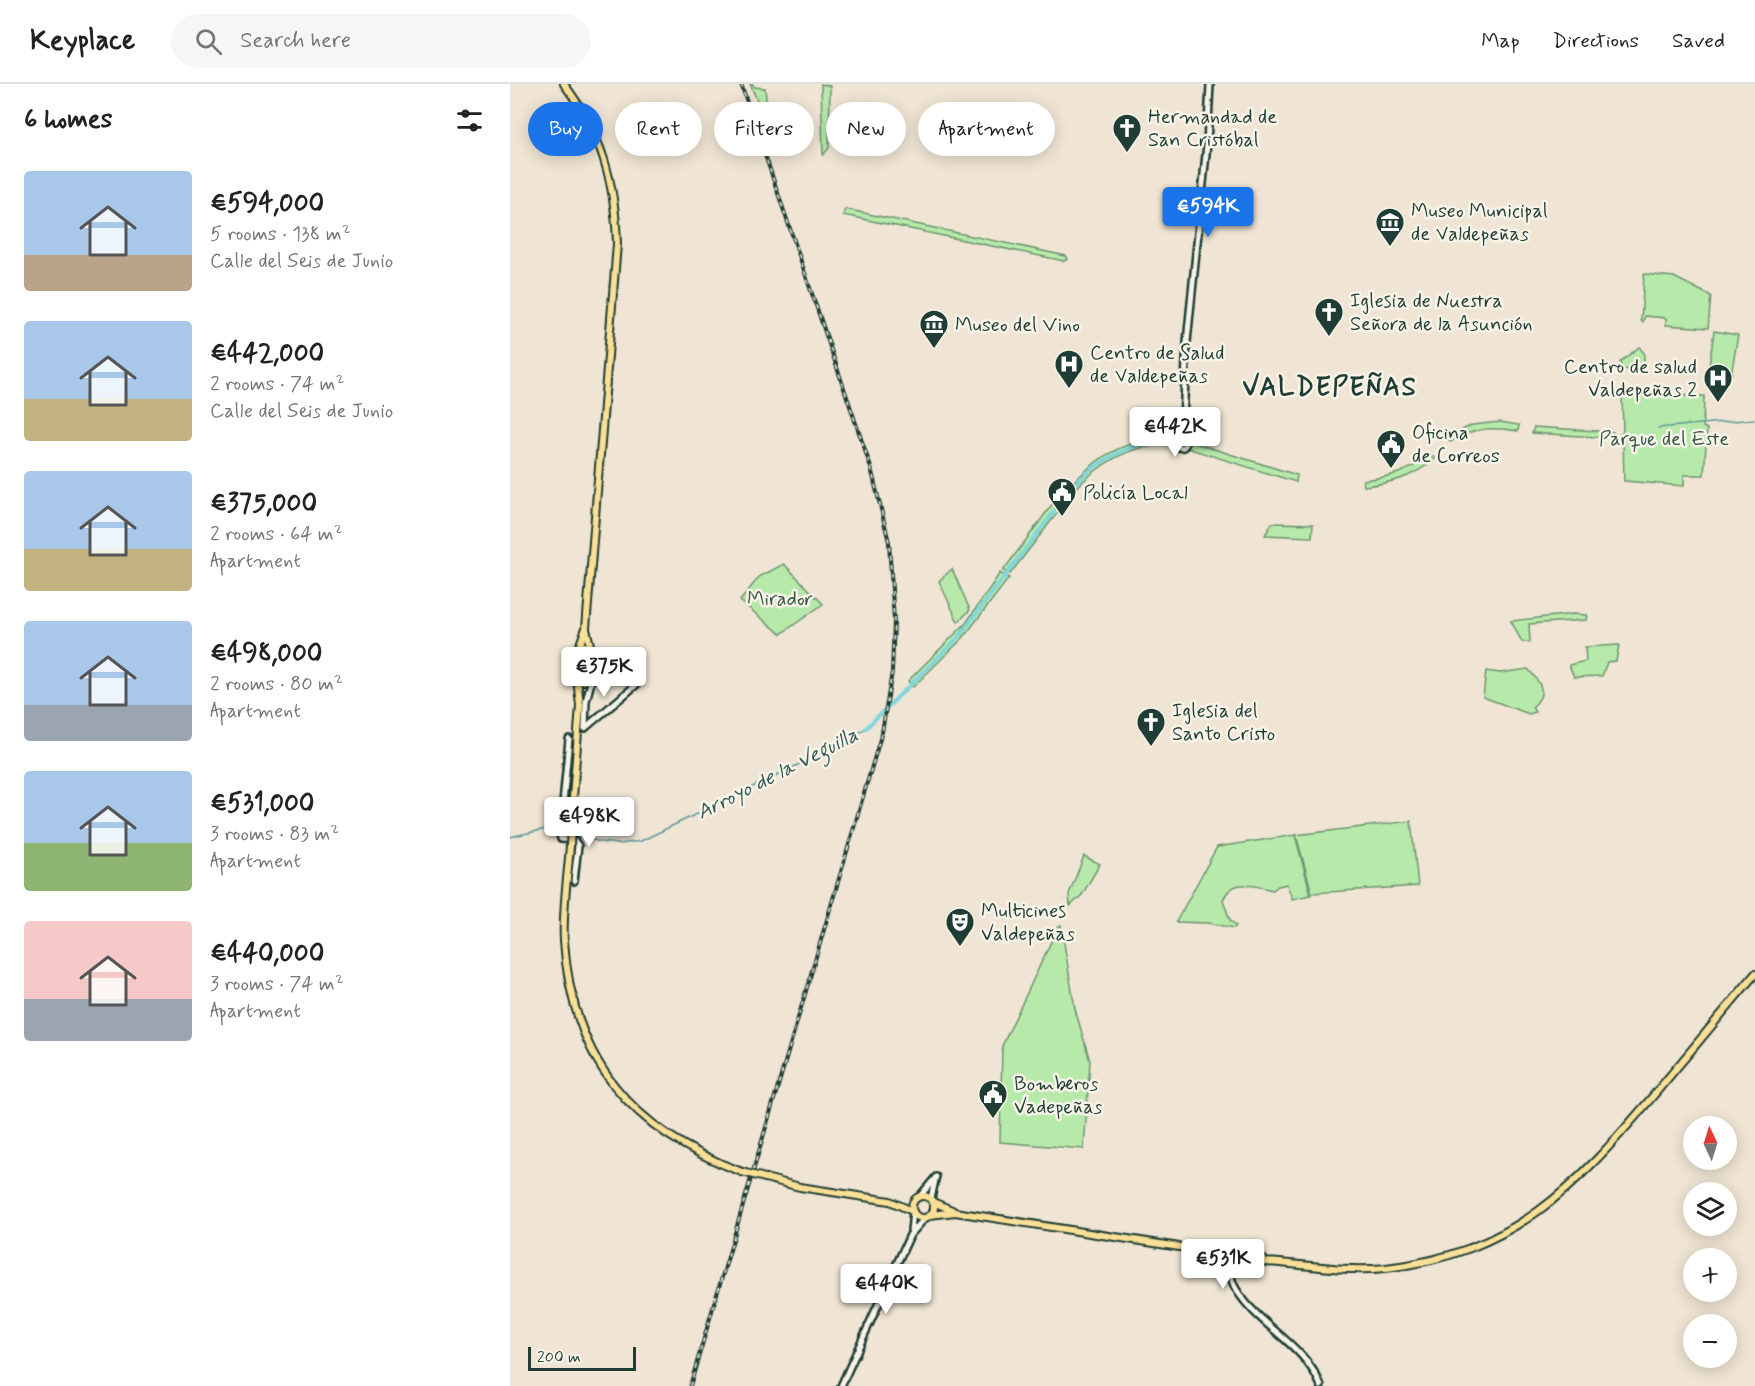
<!DOCTYPE html>
<meta charset="utf-8">
<style>
:root{--surface:#fff;--page:#f6f6f6;--text:#222;--muted:#767676;--line:#e0e0e0;--accent:#1a73e8}
body{margin:0;font-family:Mynerve,sans-serif;background:var(--page);color:var(--text);height:100vh;display:flex;flex-direction:column;font-size:22px;white-space:nowrap}
*{box-sizing:border-box;margin:0}
p{font-size:20px;color:var(--muted)}
.icon{flex:none;width:33px;height:33px;fill:none;stroke:currentColor;stroke-width:2;stroke-linecap:round;stroke-linejoin:round}
.map{position:relative;flex:1;overflow:hidden}
.side{display:flex;flex-direction:column;background:var(--surface);width:510px}
.side>*{flex:none}
.top-card{position:absolute;left:18px;top:18px;width:570px;height:54px;display:flex;gap:12px}
.needle{width:39px;rotate:356deg}
.tools{position:absolute;left:1173px;top:1032px;display:grid;gap:12px}
.tools a{display:grid;place-items:center;width:54px;height:54px;border-radius:50%;background:var(--surface);box-shadow:0 3px 15px #0003;font-size:30px}
.scale{position:absolute;left:18px;bottom:15px;width:108px;box-sizing:border-box;padding-left:6px;border:3px solid #1f3d34;border-top:0;font-size:16px;line-height:21px;white-space:nowrap;color:#1f3d34;-webkit-text-stroke:4px #f7f3e8;paint-order:stroke}
.price{position:absolute;translate:-50% -51px;padding:0 14px;border-radius:6px;background:#fff;color:#222;font-size:20px;line-height:39px;filter:drop-shadow(0 2px 3px #0008)}
.price::after{content:'';position:absolute;left:50%;top:36px;width:18px;height:14px;margin-left:-9px;background:inherit;clip-path:polygon(0 0,100% 0,50% 100%)}
.price.active{background:var(--accent);color:#fff}
ul{padding:0;list-style:none}
li{display:flex;align-items:center;gap:18px;height:150px;padding:0 24px}
li span{display:grid;place-items:center;flex:none;width:168px;height:120px;border-radius:6px;color:#555}
li>.icon{margin-inline-start:auto}
span .icon{width:72px;height:72px;fill:#fffc;stroke-width:1}
li b{font-size:26px}
h2{display:flex;justify-content:space-between;align-items:center;height:72px;padding:0 24px;font-size:26px}
.chip{padding:0 21px;border-radius:27px;background:var(--surface);box-shadow:0 3px 15px #0003;font-size:21px;line-height:54px}
.chip.active{background:var(--accent);color:#fff}
header{display:flex;align-items:center;gap:36px;box-sizing:border-box;height:84px;padding:0 30px;background:var(--surface);border-bottom:2px solid var(--line)}
header strong{font-size:28px}
nav{display:flex;gap:33px;margin-inline-start:auto;font-size:21px}
.search{width:420px;height:54px;background:var(--page);display:flex;align-items:center;gap:15px;box-sizing:border-box;padding:0 21px;border-radius:33px;color:var(--muted);font-size:22px}
main{display:flex;flex:1;min-height:0}
.map>svg:first-child{display:block}
.green{fill:#b7eaaa;stroke:#6b946f;stroke-width:1.5}
.lines{fill:none;stroke-linecap:round;stroke-linejoin:round}
.stream{stroke:#5c9899;stroke-width:1.5}
.canal{stroke:#84d5dc;stroke-width:4}
.secondary-casing{stroke:#1f3d34;stroke-width:10}
.primary-casing{stroke:#1f3d34;stroke-width:10}
.secondary{stroke:#f7f3e8;stroke-width:5}
.primary{stroke:#fadf96;stroke-width:6}
.rail-casing{stroke:#1f3d34;stroke-width:4}
.rail{stroke:#f7f3e8;stroke-width:1.5;stroke-dasharray:4.5;stroke-linecap:butt}
.primary-bridge-casing{stroke:#1f3d34;stroke-width:10;stroke-linecap:butt}
.primary-bridge{stroke:#fadf96;stroke-width:6}
.labels{text-anchor:middle;stroke-width:5;stroke-linejoin:round;paint-order:stroke}
.poi-label{font-size:20px;fill:#1f3d34;stroke:#f7f3e8;text-anchor:start}
.park-label{font-size:20px;fill:#365746;stroke:#f7f3e8}
.water-label{font-size:21px;font-style:italic;fill:#335b56;stroke:#f7f3e8}
.district-label{font-size:26px;font-weight:bold;letter-spacing:1.5px;fill:#1f3d34;stroke:#f7f3e8}
</style>
<header>
<strong>Keyplace</strong>
<div class="search"><svg class="icon" aria-label="search" viewBox="0 0 24 24"><circle cx="10" cy="10" r="6"/><path d="M15 15l6 6"/></svg>Search here</div>
<nav><a>Map</a><a>Directions</a><a>Saved</a></nav>
</header>
<main>
<section class="side">
<h2>6 homes<svg class="icon" aria-label="filters" viewBox="0 0 24 24"><path d="M4 7h16M4 17h16"/><circle cx="9" cy="7" r="2"/><circle cx="15" cy="17" r="2"/></svg></h2>
<ul>
<li><span style="background:linear-gradient(#a9c7e8 70%,#b9a48a 0)"><svg class="icon" aria-label="home" viewBox="0 0 24 24"><path d="M3 11l9-7 9 7M6 9v11h12V9"/></svg></span><div><b>€594,000</b><p>5 rooms · 138 m²</p><p>Calle del Seis de Junio</p></div></li>
<li><span style="background:linear-gradient(#a9c7e8 65%,#c2b280 0)"><svg class="icon" aria-label="home" viewBox="0 0 24 24"><path d="M3 11l9-7 9 7M6 9v11h12V9"/></svg></span><div><b>€442,000</b><p>2 rooms · 74 m²</p><p>Calle del Seis de Junio</p></div></li>
<li><span style="background:linear-gradient(#a9c7e8 65%,#c2b280 0)"><svg class="icon" aria-label="home" viewBox="0 0 24 24"><path d="M3 11l9-7 9 7M6 9v11h12V9"/></svg></span><div><b>€375,000</b><p>2 rooms · 64 m²</p><p>Apartment</p></div></li>
<li><span style="background:linear-gradient(#a9c7e8 70%,#9aa5b1 0)"><svg class="icon" aria-label="home" viewBox="0 0 24 24"><path d="M3 11l9-7 9 7M6 9v11h12V9"/></svg></span><div><b>€498,000</b><p>2 rooms · 80 m²</p><p>Apartment</p></div></li>
<li><span style="background:linear-gradient(#a9c7e8 60%,#8fb573 0)"><svg class="icon" aria-label="home" viewBox="0 0 24 24"><path d="M3 11l9-7 9 7M6 9v11h12V9"/></svg></span><div><b>€531,000</b><p>3 rooms · 83 m²</p><p>Apartment</p></div></li>
<li><span style="background:linear-gradient(#f6c9c9 65%,#9aa5b1 0)"><svg class="icon" aria-label="home" viewBox="0 0 24 24"><path d="M3 11l9-7 9 7M6 9v11h12V9"/></svg></span><div><b>€440,000</b><p>3 rooms · 74 m²</p><p>Apartment</p></div></li>
</ul>
</section>
<div class="map">
<svg width="1245" height="1302" viewBox="0 0 1245 1302">
<rect width="100%" height="100%" fill="#f0e5d4"/>
<filter id="ink" filterUnits="userSpaceOnUse"><feTurbulence type="fractalNoise" baseFrequency=".0167" numOctaves="2"/><feDisplacementMap in="SourceGraphic" scale="12" xChannelSelector="R" yChannelSelector="G"/><feConvolveMatrix kernelMatrix="1 2 1 2 8 2 1 2 1" color-interpolation-filters="sRGB"/></filter>
<g filter="url(#ink)">
<g class="green">
<polygon points="240,0 243,0 244,3 255,4 258,34 265,41 276,41 278,65 268,66"/>
<polygon points="311,0 320,2 319,64 313,71"/>
<polygon points="335,125 556,172 558,175 554,177 333,131"/>
<polygon points="1134,190 1164,193 1201,212 1198,244 1156,241 1156,234 1135,232 1133,238 1131,237"/>
<polygon points="1204,247 1228,251 1221,291 1198,290"/>
<polygon points="1129,263 1134,269 1134,280 1131,284 1134,288 1112,285 1110,278"/>
<polygon points="1112,310 1194,312 1193,343 1197,345 1194,391 1174,391 1174,402 1114,397 1113,354 1109,351 1113,348"/>
<path d="M990 338 1009 341 1008 347C984 343 962 343 941 358L935 354 962 341Z"/>
<polygon points="1024,343 1103,348 1103,354 1022,349"/>
<path d="M651 354 667 355 666 361C623 358 588 379 560 411L555 407C584 376 607 358 651 354Z"/>
<polygon points="678,357 787,391 786,398 677,364"/>
<path d="M920 370 925 375C902 394 882 399 854 402L853 396C880 393 899 389 920 370Z"/>
<polygon points="544,418 552,423 500,490 493,487"/>
<polygon points="762,439 803,440 802,453 755,451"/>
<polygon points="274,480 313,520 271,550 230,517 249,493"/>
<polygon points="442,485 460,526 448,538 429,497"/>
<polygon points="490,489 499,494 453,554 403,603 398,597 456,539"/>
<polygon points="1063,530 1077,531 1076,536 1019,540 1020,558 1012,558 1001,537"/>
<polygon points="1109,561 1106,577 1097,578 1092,592 1064,593 1059,581 1076,577 1075,563"/>
<path d="M1018 585C1030 598 1039 609 1022 623L1025 628 1019 630 973 613 976 587 990 589Z"/>
<polygon points="901,737 908,802 802,809 786,751"/>
<path d="M785 751 801 811 782 815 777 800 768 802 763 806C744 802 722 793 713 816L720 836 726 842 724 844 699 839 666 838 707 763Z"/>
<polygon points="574,772 590,780 572,811 560,822 559,810"/>
<polygon points="551,841 565,925 580,977 574,1065 490,1058 492,962 548,843"/>
</g>
<g class="lines">
<g class="stream">
<polyline points="1148,344 1245,335"/>
<polyline points="654,357 665,359"/>
<polyline points="64,750 90,758 109,760 131,757 335,658 356,644"/>
<polyline points="0,753 36,745 48,747"/>
</g>
<g class="canal">
<path d="M558 408C583 379 614 360 654 357"/>
<polyline points="356,644 447,555 549,421"/>
</g>
<g class="secondary-casing">
<g id="secondary">
<polyline points="672,354 677,258 697,60 700,0"/>
<circle cx="671" cy="359" r="4.5"/>
<polyline points="75,644 126,601"/>
<polyline points="75,644 76,617 83,590"/>
<polyline points="59,655 50,751 51,755 64,756 68,762 64,797"/>
<polyline points="410,1112 426,1093"/>
<polyline points="421,1115 425,1096"/>
<polyline points="401,1146 403,1128"/>
<path d="M719 1179C720 1187 721 1198 726 1205 749 1243 794 1259 811 1302"/>
<polyline points="722,1190 728,1180"/>
<polyline points="331,1302 400,1151 415,1134"/>
</g>
</g>
<g class="primary-casing">
<g id="primary">
<path d="M54 0C92 50 105 98 107 160L76 544 69 563"/>
<polyline points="76,545 81,565"/>
<path d="M75 562 84 570C86 582 86 591 74 597L64 593C58 580 58 564 75 562Z"/>
<polyline points="61,740 70,621 67,595"/>
<path d="M60 761C58 792 52 826 54 857 62 977 122 1047 232 1088"/>
<polyline points="255,1094 290,1103 380,1117 402,1127"/>
<circle cx="413" cy="1123" r="11"/>
<polyline points="423,1118 442,1126"/>
<polyline points="420,1131 445,1128 695,1167 719,1167"/>
<circle cx="724" cy="1173" r="8"/>
<polyline points="731,1169 753,1175"/>
<path d="M731 1177C779 1177 827 1189 876 1184 1004 1169 1064 1105 1143 1012 1177 971 1211 931 1245 890"/>
</g>
</g>
<use href="#secondary" class="secondary"/>
<use href="#primary" class="primary"/>
<g class="rail-casing">
<polyline id="rail" points="180,1302 372,648 382,588 384,537 379,458 361,384 231,0"/>
</g>
<use href="#rail" class="rail"/>
<g class="primary-bridge-casing">
<g id="primary-bridge">
<polyline points="60,761 61,740"/>
<polyline points="232,1088 255,1094"/>
</g>
</g>
<use href="#primary-bridge" class="primary-bridge"/>
</g>
</g>
<defs>
<g id="church-pin" transform="scale(1.5)"><path d="M0 17L-7.5 6A9.5 9.5 0 1 1 7.5 6Z" fill="#1f3d34" stroke="#f7f3e8"/><path d="M-1.2-6h2.4v3.5h3.3v2.4h-3.3V6h-2.4V-.1h-3.3v-2.4h3.3Z" fill="#fff"/></g>
<g id="museum-pin" transform="scale(1.5)"><path d="M0 17L-7.5 6A9.5 9.5 0 1 1 7.5 6Z" fill="#1f3d34" stroke="#f7f3e8"/><path d="M0-6L6-3V-2H-6V-3ZM-5-1h2V3h-2ZM-1-1h2V3h-2ZM3-1h2V3H3ZM-6 4H6V6H-6Z" fill="#fff"/></g>
<g id="hospital-pin" transform="scale(1.5)"><path d="M0 17L-7.5 6A9.5 9.5 0 1 1 7.5 6Z" fill="#1f3d34" stroke="#f7f3e8"/><path d="M-5-5h3v3.5h4V-5h3V5h-3V1.5h-4V5h-3Z" fill="#fff"/></g>
<g id="civic-pin" transform="scale(1.5)"><path d="M0 17L-7.5 6A9.5 9.5 0 1 1 7.5 6Z" fill="#1f3d34" stroke="#f7f3e8"/><path d="M-.6-6.5H3V-4.5H.6V-3L4-1V1h2V6H-6V1h2V-1L-.6-3ZM-1.2 2.5V6h2.4V2.5Z" fill="#fff"/></g>
<g id="theatre-pin" transform="scale(1.5)"><path d="M0 17L-7.5 6A9.5 9.5 0 1 1 7.5 6Z" fill="#1f3d34" stroke="#f7f3e8"/><path d="M-5-5.5Q0-4 5-5.5V0Q5 5 0 6Q-5 5-5 0ZM-3.3-2.5H-1v1.5H-3.3ZM1-2.5H3.3v1.5H1ZM-2.8 1Q0 5.5 2.8 1Z" fill="#fff"/></g>
</defs>
<g fill-rule="evenodd">
<use href="#church-pin" x="617" y="44"/>
<use href="#museum-pin" x="880" y="138"/>
<use href="#church-pin" x="819" y="228"/>
<use href="#museum-pin" x="424" y="240"/>
<use href="#hospital-pin" x="559" y="280"/>
<use href="#hospital-pin" x="1208" y="294"/>
<use href="#civic-pin" x="881" y="360"/>
<use href="#civic-pin" x="552" y="408"/>
<use href="#church-pin" x="641" y="638"/>
<use href="#theatre-pin" x="450" y="838"/>
<use href="#civic-pin" x="483" y="1010"/>
</g>
<g class="labels">
<g class="poi-label">
<text x="638" y="39">Hermandad de<tspan x="638" dy="23">San Cristóbal</tspan></text>
<text x="901" y="133">Museo Municipal<tspan x="901" dy="23">de Valdepeñas</tspan></text>
<text x="840" y="223">Iglesia de Nuestra<tspan x="840" dy="23">Señora de la Asunción</tspan></text>
<text x="445" y="247">Museo del Vino</text>
<text x="580" y="275">Centro de Salud<tspan x="580" dy="23">de Valdepeñas</tspan></text>
<text x="1187" y="289" text-anchor="end">Centro de salud<tspan x="1187" dy="23">Valdepeñas 2</tspan></text>
<text x="902" y="355">Oficina<tspan x="902" dy="23">de Correos</tspan></text>
<text x="573" y="415">Policía Local</text>
<text x="662" y="633">Iglesia del<tspan x="662" dy="23">Santo Cristo</tspan></text>
<text x="471" y="833">Multicines<tspan x="471" dy="23">Valdepeñas</tspan></text>
<text x="504" y="1006">Bomberos<tspan x="504" dy="23">Vadepeñas</tspan></text>
</g>
<g class="park-label">
<text x="1154" y="361">Parque del Este</text>
<text x="270" y="521">Mirador</text>
</g>
<g class="water-label">
<text transform="translate(267 689) rotate(-27)" y="7">Arroyo de la Veguilla</text>
</g>
<g class="district-label">
<text x="820" y="311">VALDEPEÑAS</text>
</g>
</g>
</svg>
<div class="tools">
<a><svg class="needle" viewBox="-14 -14 28 28"><path d="M0-13l5 13h-10z" fill="#e53935"/><path d="M0 13l5-13h-10z" fill="#767676"/></svg></a>
<a><svg class="icon" aria-label="layers" viewBox="0 0 24 24"><path d="M12 4l9 5-9 5-9-5zM3 14l9 5 9-5"/></svg></a>
<a>+</a>
<a>−</a>
</div>
<div class="scale">200 m</div>
<b class="price active" style="left:698px;top:154px">€594K</b>
<b class="price" style="left:665px;top:374px">€442K</b>
<b class="price" style="left:94px;top:614px">€375K</b>
<b class="price" style="left:79px;top:764px">€498K</b>
<b class="price" style="left:713px;top:1206px">€531K</b>
<b class="price" style="left:376px;top:1231px">€440K</b>
<div class="top-card">
<a class="chip active">Buy</a>
<a class="chip">Rent</a>
<a class="chip">Filters</a>
<a class="chip">New</a>
<a class="chip">Apartment</a>
</div>
</div>
</main>
